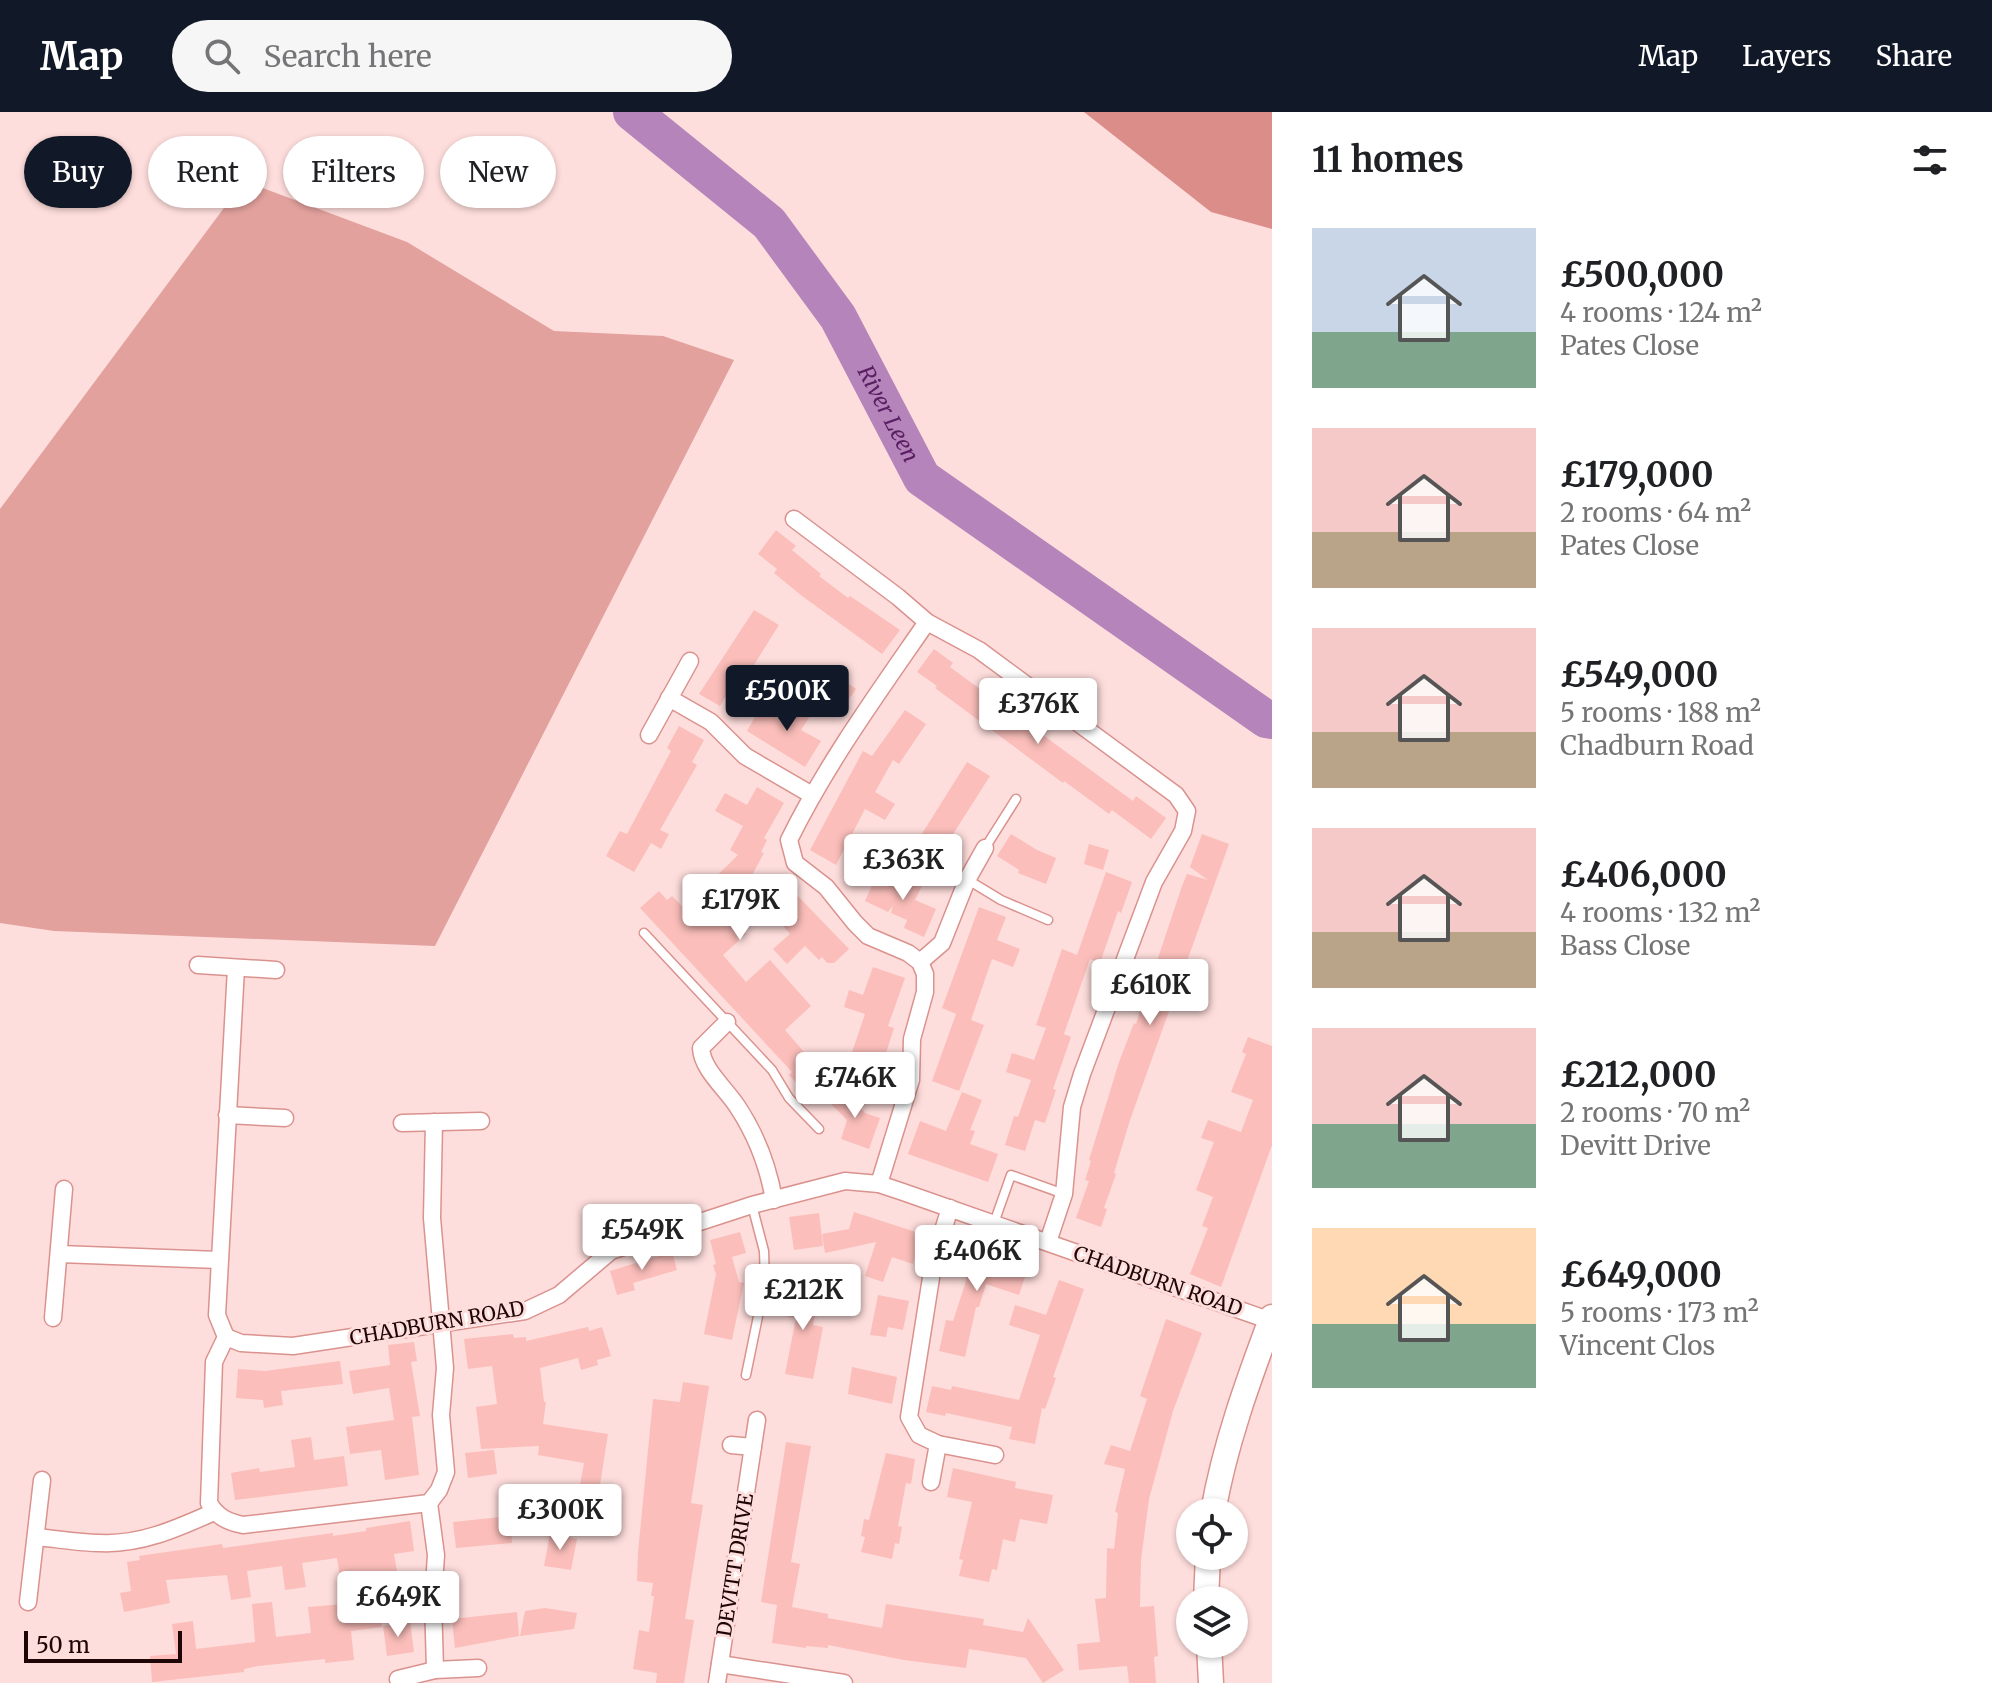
<!DOCTYPE html>
<meta charset="utf-8">
<style>
:root{--surface:#fff;--page:#f6f6f6;--text:#202124;--muted:#757577;--accent:#111827}
body{margin:0;font-family:Merriweather,serif;background:var(--page);color:var(--text);height:100vh;display:flex;flex-direction:column;font-size:30px;white-space:nowrap}
*{box-sizing:border-box;margin:0}
p{font-size:26px;color:var(--muted)}
.icon{flex:none;width:44px;height:44px;fill:none;stroke:currentColor;stroke-width:2;stroke-linecap:round;stroke-linejoin:round}
.map{position:relative;flex:1;overflow:hidden}
.sheet{display:flex;flex-direction:column;background:var(--surface);width:720px}
.sheet>*{flex:none}
.banner{position:absolute;left:24px;top:24px;width:760px;height:72px;display:flex;gap:16px}
.buttons{position:absolute;left:1176px;top:1386px;display:grid;gap:16px}
.buttons a{display:grid;place-items:center;width:72px;height:72px;border-radius:50%;background:var(--surface);box-shadow:0 2px 6px #0004;font-size:40px}
.scale{position:absolute;left:24px;bottom:20px;width:158px;box-sizing:border-box;padding-left:8px;border:4px solid #1f0606;border-top:0;font-size:22px;line-height:28px;white-space:nowrap;color:#1f0606;-webkit-text-stroke:6px #fededc;paint-order:stroke}
.price{position:absolute;translate:-50% -68px;padding:0 18px;border-radius:8px;background:#fff;color:#222;font-size:26px;line-height:52px;filter:drop-shadow(0 2px 4px #0008)}
.price::after{content:'';position:absolute;left:50%;top:48px;width:24px;height:18px;margin-left:-12px;background:inherit;clip-path:polygon(0 0,100% 0,50% 100%)}
.price.selected{background:var(--accent);color:#fff}
ul{padding:0;list-style:none}
li{display:flex;align-items:center;gap:24px;height:200px;padding:0 40px}
li span{display:grid;place-items:center;flex:none;width:224px;height:160px;border-radius:0px;color:#555}
li>.icon{margin-inline-start:auto}
span .icon{width:96px;height:96px;fill:#fffc;stroke-width:1}
li b{font-size:34px}
h2{display:flex;justify-content:space-between;align-items:center;height:96px;padding:0 40px;font-size:34px}
.pill{padding:0 28px;border-radius:36px;background:var(--surface);box-shadow:0 2px 6px #0004;font-size:28px;line-height:72px}
.pill.selected{background:var(--accent);color:#fff}
header{display:flex;align-items:center;gap:48px;box-sizing:border-box;height:112px;padding:0 40px;background:var(--accent);color:#fff}
header strong{font-size:38px}
nav{display:flex;gap:44px;margin-inline-start:auto;font-size:28px}
.search{width:560px;height:72px;background:var(--page);display:flex;align-items:center;gap:20px;box-sizing:border-box;padding:0 28px;border-radius:44px;color:var(--muted);font-size:30px}
main{display:flex;flex:1;min-height:0}
.map>svg:first-child{display:block}
.green{fill:#e2a19d}
.forest{fill:#da8d89}
.lines{fill:none;stroke-linecap:round;stroke-linejoin:round}
.river{stroke:#b584bb;stroke-width:38}
.building{fill:#fbbeba}
.lane-casing{stroke:#da928e;stroke-width:11}
.street-casing{stroke:#da928e;stroke-width:19}
.secondary-casing{stroke:#da928e;stroke-width:27}
.lane{stroke:#fff;stroke-width:8}
.street{stroke:#fff;stroke-width:16}
.secondary{stroke:#fff;stroke-width:24}
.labels{text-anchor:middle;stroke-width:6;stroke-linejoin:round;paint-order:stroke}
.street-label{font-size:20px;fill:#1f0606;stroke:#fededc}
.water-label{font-size:22px;font-style:italic;fill:#5b2063;stroke:#fededc}
</style>
<header>
<strong>Map</strong>
<div class="search"><svg class="icon" aria-label="search" viewBox="0 0 24 24"><circle cx="10" cy="10" r="6"/><path d="M15 15l6 6"/></svg>Search here</div>
<nav><a>Map</a><a>Layers</a><a>Share</a></nav>
</header>
<main>
<div class="map">
<svg width="1272" height="1571" viewBox="0 0 1272 1571">
<rect width="100%" height="100%" fill="#fededc"/>
<polygon class="green" points="244,69 407,130 554,219 663,224 734,248 435,834 54,819 0,811 0,397"/>
<polygon class="forest" points="1084,0 1272,0 1272,117 1211,100"/>
<g class="lines">
<path class="river" id="s1" d="M632 0 769 111 838 205 922 366 1266 607 1272 608"/>
</g>
<g class="building">
<polygon points="776,418 796,434 792,438 821,462 819,464 848,486 850,484 900,518 882,542 802,484 774,461 777,457 758,442"/>
<polygon points="754,498 779,513 747,564 766,575 751,599 726,584 720,594 699,582"/>
<polygon points="934,537 953,551 950,555 1133,689 1136,684 1166,706 1151,727 1112,698 1109,702 1064,669 1063,671 935,576 937,574 917,560"/>
<polygon points="831,559 856,577 839,601 814,583"/>
<polygon points="796,588 813,599 801,618 821,629 805,655 747,619 760,596 783,609"/>
<polygon points="905,598 926,612 899,652 893,648 875,680 895,692 885,708 865,697 836,753 810,738 863,639 872,644"/>
<polygon points="679,614 704,628 692,650 697,653 660,718 669,722 661,737 651,731 634,760 606,744 620,719 627,722 671,639 667,636"/>
<polygon points="967,650 990,664 941,741 918,728"/>
<polygon points="757,675 784,691 764,726 767,728 761,740 764,741 751,765 752,767 721,794 746,822 723,843 746,870 770,848 811,894 785,918 829,969 810,986 789,963 792,960 640,796 659,779 667,788 672,784 684,796 738,743 730,738 743,714 715,699 725,681 747,693"/>
<polygon points="1011,722 1037,738 1056,746 1046,772 1018,761 1019,758 997,744"/>
<polygon points="1202,722 1229,732 1130,1008 1114,1061 1116,1062 1104,1096 1107,1097 1101,1115 1076,1106 1089,1069 1085,1068 1091,1049 1089,1048 1119,950 1134,911 1136,912 1182,774 1187,762 1208,768 1190,755"/>
<polygon points="1089,732 1109,738 1103,758 1084,752"/>
<polygon points="907,758 925,768 915,788 936,797 924,825 904,816 907,808 891,801 893,794 888,800 865,789 876,764 900,774"/>
<polygon points="1106,760 1132,770 1121,801 1118,799 1100,851 1090,847 1064,922 1071,925 1053,977 1056,978 1045,1011 1035,1008 1025,1039 1005,1033 1014,1004 1018,1005 1031,968 1006,960 1012,941 1034,948 1046,916 1036,913 1062,837 1077,843"/>
<polygon points="792,778 849,837 834,851 827,851 822,845 819,848 805,834 787,852 773,837 790,822 778,808 783,803 775,794"/>
<polygon points="979,795 1006,805 997,828 1020,837 1013,855 992,847 971,908 984,913 959,979 932,969 956,902 942,896"/>
<polygon points="873,855 905,866 888,914 894,916 885,944 874,941 869,954 850,946 865,902 844,895 849,878 863,883"/>
<polygon points="1248,925 1272,934 1272,1033 1221,1175 1190,1162 1208,1116 1202,1114 1213,1085 1196,1078 1214,1030 1201,1026 1208,1008 1241,1020 1253,988 1231,980 1246,942 1242,940"/>
<polygon points="839,973 865,1001 880,1006 869,1037 841,1027 847,1008 831,992"/>
<polygon points="962,980 982,988 970,1018 975,1019 970,1032 998,1042 988,1070 908,1042 920,1009 946,1019"/>
<polygon points="854,1100 922,1122 913,1152 892,1145 883,1170 865,1164 876,1130 825,1141 822,1122 849,1117"/>
<polygon points="819,1101 823,1134 794,1138 789,1105"/>
<polygon points="740,1120 746,1141 732,1145 739,1170 744,1171 732,1228 704,1222 716,1162 713,1153 716,1152 710,1128"/>
<polygon points="957,1134 1028,1156 1019,1183 986,1172 979,1195 976,1195 965,1245 939,1239 946,1208 953,1209 967,1166 949,1160"/>
<polygon points="672,1140 677,1158 633,1171 635,1178 617,1183 610,1159"/>
<polygon points="1059,1168 1084,1177 1053,1265 1056,1266 1045,1297 1042,1296 1035,1332 1009,1327 1012,1315 946,1301 945,1304 926,1300 932,1274 951,1278 952,1274 1019,1288 1040,1223 1009,1213 1015,1193 1046,1203"/>
<polygon points="789,1174 819,1180 813,1213 823,1215 813,1267 785,1262 796,1206 783,1204"/>
<polygon points="878,1183 909,1189 903,1218 888,1215 886,1225 870,1223"/>
<polygon points="1166,1207 1202,1221 1173,1299 1149,1387 1141,1448 1140,1495 1154,1494 1158,1544 1154,1545 1156,1571 1129,1571 1127,1554 1079,1558 1077,1532 1100,1530 1095,1487 1106,1486 1107,1436 1114,1437 1118,1401 1115,1400 1125,1357 1104,1352 1111,1333 1130,1339 1147,1287 1140,1284"/>
<polygon points="588,1215 589,1219 602,1215 611,1244 597,1248 598,1253 581,1258 578,1246 540,1256 544,1290 546,1290 543,1312 608,1322 597,1392 577,1389 584,1351 538,1343 539,1334 481,1337 476,1295 497,1292 492,1254 468,1257 464,1227 513,1222 514,1226 526,1225 526,1229"/>
<polygon points="414,1230 417,1249 411,1250 420,1304 412,1305 419,1363 385,1368 381,1338 350,1342 346,1315 394,1308 389,1276 353,1282 349,1259 390,1253 388,1233"/>
<polygon points="340,1249 343,1272 281,1279 283,1293 264,1296 263,1288 236,1286 238,1257 265,1259"/>
<polygon points="852,1255 897,1265 892,1292 848,1282"/>
<polygon points="683,1270 709,1274 691,1391 703,1393 685,1507 694,1508 684,1571 656,1571 657,1561 633,1557 639,1518 649,1520 654,1484 651,1484 653,1471 637,1469 638,1440 653,1287 680,1290"/>
<polygon points="311,1325 314,1348 344,1344 348,1374 235,1388 231,1361 259,1356 260,1360 295,1355 291,1328"/>
<polygon points="786,1330 811,1334 791,1450 800,1452 792,1495 828,1502 828,1506 882,1516 886,1492 984,1507 983,1513 1023,1520 1028,1506 1064,1558 1043,1571 1026,1546 969,1537 966,1556 904,1548 828,1533 828,1536 806,1534 806,1536 772,1531 777,1493 761,1490"/>
<polygon points="494,1338 497,1362 468,1366 465,1341"/>
<polygon points="886,1341 915,1347 911,1372 906,1371 898,1414 902,1415 899,1432 895,1431 892,1447 861,1440 865,1425 861,1424 864,1407 869,1408"/>
<polygon points="953,1356 1016,1370 1015,1376 1053,1383 1047,1412 1020,1407 1015,1430 1003,1427 997,1458 992,1457 989,1470 959,1464 963,1448 959,1447 972,1390 947,1385"/>
<polygon points="546,1384 571,1389 566,1418 540,1413"/>
<polygon points="510,1404 512,1431 456,1436 453,1410"/>
<polygon points="410,1409 414,1439 394,1442 398,1465 377,1468 382,1515 351,1519 354,1548 325,1551 325,1547 258,1554 244,1557 244,1560 152,1570 150,1544 176,1542 172,1512 193,1509 196,1537 255,1530 252,1492 272,1490 276,1525 311,1521 308,1495 344,1492 337,1446 302,1451 306,1475 285,1478 282,1454 247,1459 251,1485 231,1488 227,1463 166,1468 170,1491 124,1500 120,1481 131,1479 127,1450 140,1448 139,1444 222,1432 223,1436 333,1421 333,1424 366,1419 366,1416"/>
<polygon points="550,1422 577,1427 571,1458 544,1454"/>
<polygon points="545,1496 577,1501 574,1517 520,1524 525,1499"/>
<polygon points="517,1500 519,1524 455,1536 452,1507"/>
<polygon points="410,1510 414,1540 387,1544 383,1514"/>
</g>
<g class="lines">
<g class="lane-casing">
<g id="lane">
<polyline points="985,736 1016,687"/>
<polyline points="968,768 1001,788 1048,808"/>
<polyline points="644,821 772,958 789,986 819,1017"/>
<polyline points="994,1111 1011,1063 1064,1082"/>
<polyline points="746,1263 765,1170 764,1139 752,1093"/>
</g>
</g>
<g class="street-casing">
<g id="street">
<polyline points="794,407 898,485 927,510 979,538 1176,683 1187,699 1183,719 1154,770 1082,962 1072,995 1064,1082 1048,1130"/>
<polyline points="669,586 711,610 745,644 812,683"/>
<polyline points="649,623 690,549"/>
<polyline points="920,850 942,831 967,768 985,736"/>
<polyline points="198,853 276,858"/>
<path d="M236 856 217 1203 226 1225 214 1250 209 1391C217 1405 228 1410 243 1413L429 1391 439 1378 446 1360 441 1303 445 1256 432 1106 434 1010"/>
<path d="M727 910 701 936C702 957 725 976 737 994 757 1024 768 1053 774 1088"/>
<polyline points="227,1003 285,1006"/>
<polyline points="402,1011 481,1009"/>
<path d="M879 1072 911 968 912 927 925 880V862L920 850 908 841 868 824 855 811 826 775 795 751 789 728C827 651 878 581 927 510"/>
<polyline points="950,1096 934,1147 909,1305 919,1323 938,1332 995,1343"/>
<polyline points="60,1142 218,1148"/>
<polyline points="53,1206 64,1077"/>
<polyline points="226,1225 241,1231 293,1234 525,1199 559,1183 611,1139 752,1093 845,1069 879,1072 903,1080 1271,1209"/>
<polyline points="731,1333 753,1335"/>
<polyline points="931,1370 938,1332"/>
<polyline points="429,1391 436,1443 433,1487 435,1558"/>
<path d="M37 1425C58 1427 79 1431 100 1431 141 1433 178 1416 214 1400"/>
<polyline points="28,1490 42,1368"/>
<polyline points="720,1552 844,1571"/>
<polyline points="398,1567 435,1558 478,1556"/>
<polyline points="717,1571 757,1308"/>
</g>
</g>
<g class="secondary-casing">
<g id="secondary">
<path d="M1213 1400C1225 1332 1248 1269 1272 1205"/>
<polyline points="1206,1488 1208,1444"/>
<polyline points="1209,1532 1211,1571"/>
</g>
</g>
<use href="#lane" class="lane"/>
<use href="#street" class="street"/>
<use href="#secondary" class="secondary"/>
</g>
<g class="labels">
<g class="street-label">
<text transform="translate(1158 1169) rotate(19)" y="7">CHADBURN ROAD</text>
<text transform="translate(437 1211) rotate(-10)" y="7">CHADBURN ROAD</text>
<text transform="translate(735 1453) rotate(-81)" y="7">DEVITT DRIVE</text>
</g>
<g class="water-label">
<text dy="8" stroke="none"><textPath href="#s1" startOffset="402">River Leen</textPath></text>
</g>
</g>
</svg>
<div class="buttons">
<a><svg class="icon" aria-label="locate" viewBox="0 0 24 24"><circle cx="12" cy="12" r="6"/><path d="M12 2v4M12 18v4M2 12h4M18 12h4"/></svg></a>
<a><svg class="icon" aria-label="layers" viewBox="0 0 24 24"><path d="M12 4l9 5-9 5-9-5zM3 14l9 5 9-5"/></svg></a>
</div>
<div class="scale">50 m</div>
<b class="price selected" style="left:787px;top:621px">£500K</b>
<b class="price" style="left:1038px;top:634px">£376K</b>
<b class="price" style="left:903px;top:790px">£363K</b>
<b class="price" style="left:740px;top:830px">£179K</b>
<b class="price" style="left:1150px;top:915px">£610K</b>
<b class="price" style="left:855px;top:1008px">£746K</b>
<b class="price" style="left:642px;top:1160px">£549K</b>
<b class="price" style="left:977px;top:1181px">£406K</b>
<b class="price" style="left:803px;top:1220px">£212K</b>
<b class="price" style="left:560px;top:1440px">£300K</b>
<b class="price" style="left:398px;top:1527px">£649K</b>
<div class="banner">
<a class="pill selected">Buy</a>
<a class="pill">Rent</a>
<a class="pill">Filters</a>
<a class="pill">New</a>
</div>
</div>
<section class="sheet">
<h2>11 homes<svg class="icon" aria-label="filters" viewBox="0 0 24 24"><path d="M4 7h16M4 17h16"/><circle cx="9" cy="7" r="2"/><circle cx="15" cy="17" r="2"/></svg></h2>
<ul>
<li><span style="background:linear-gradient(#c9d6e8 65%,#7fa58c 0)"><svg class="icon" aria-label="home" viewBox="0 0 24 24"><path d="M3 11l9-7 9 7M6 9v11h12V9"/></svg></span><div><b>£500,000</b><p>4 rooms · 124 m²</p><p>Pates Close</p></div></li>
<li><span style="background:linear-gradient(#f6c9c9 65%,#b9a48a 0)"><svg class="icon" aria-label="home" viewBox="0 0 24 24"><path d="M3 11l9-7 9 7M6 9v11h12V9"/></svg></span><div><b>£179,000</b><p>2 rooms · 64 m²</p><p>Pates Close</p></div></li>
<li><span style="background:linear-gradient(#f6c9c9 65%,#b9a48a 0)"><svg class="icon" aria-label="home" viewBox="0 0 24 24"><path d="M3 11l9-7 9 7M6 9v11h12V9"/></svg></span><div><b>£549,000</b><p>5 rooms · 188 m²</p><p>Chadburn Road</p></div></li>
<li><span style="background:linear-gradient(#f6c9c9 65%,#b9a48a 0)"><svg class="icon" aria-label="home" viewBox="0 0 24 24"><path d="M3 11l9-7 9 7M6 9v11h12V9"/></svg></span><div><b>£406,000</b><p>4 rooms · 132 m²</p><p>Bass Close</p></div></li>
<li><span style="background:linear-gradient(#f6c9c9 60%,#7fa58c 0)"><svg class="icon" aria-label="home" viewBox="0 0 24 24"><path d="M3 11l9-7 9 7M6 9v11h12V9"/></svg></span><div><b>£212,000</b><p>2 rooms · 70 m²</p><p>Devitt Drive</p></div></li>
<li><span style="background:linear-gradient(#ffd9b3 60%,#7fa58c 0)"><svg class="icon" aria-label="home" viewBox="0 0 24 24"><path d="M3 11l9-7 9 7M6 9v11h12V9"/></svg></span><div><b>£649,000</b><p>5 rooms · 173 m²</p><p>Vincent Clos</p></div></li>
</ul>
</section>
</main>
